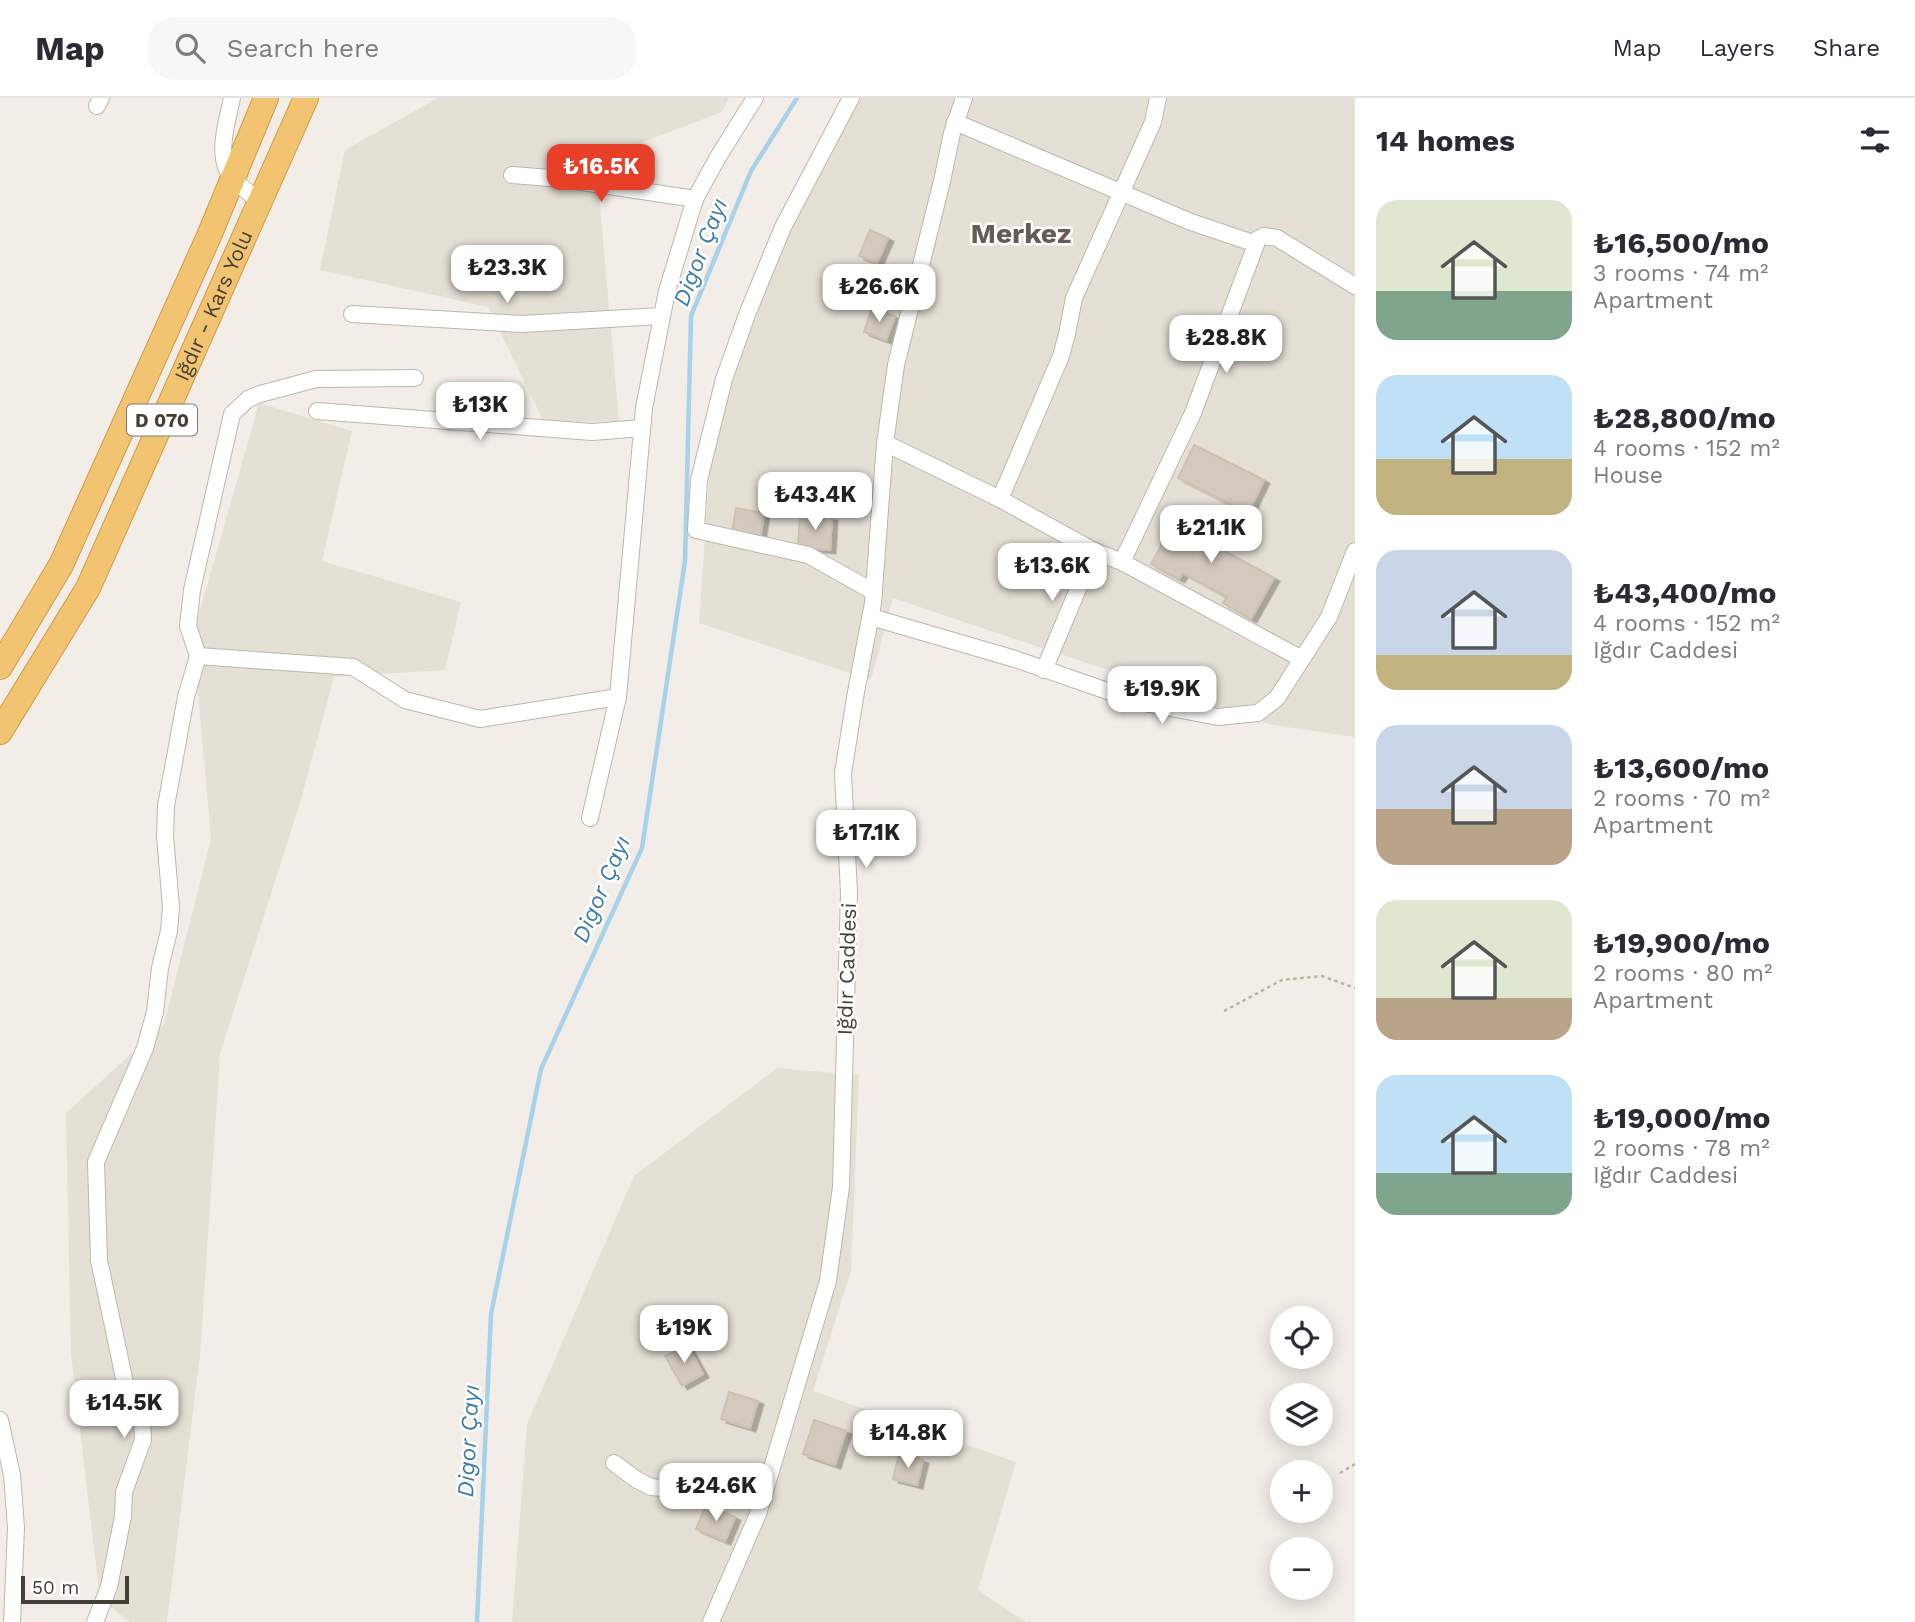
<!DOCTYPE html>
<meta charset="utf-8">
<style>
:root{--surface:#fff;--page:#f7f7f7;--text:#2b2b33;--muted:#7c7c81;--line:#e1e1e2;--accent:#e83f28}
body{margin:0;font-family:"Work Sans",sans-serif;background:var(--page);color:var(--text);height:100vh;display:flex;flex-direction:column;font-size:26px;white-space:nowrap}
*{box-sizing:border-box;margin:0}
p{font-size:23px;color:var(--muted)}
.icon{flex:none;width:38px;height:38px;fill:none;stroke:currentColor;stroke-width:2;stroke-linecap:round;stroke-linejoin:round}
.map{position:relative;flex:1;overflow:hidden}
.sheet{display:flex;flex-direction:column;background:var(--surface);width:560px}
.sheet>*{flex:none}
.tools{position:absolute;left:1270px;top:1208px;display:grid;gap:14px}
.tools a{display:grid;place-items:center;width:63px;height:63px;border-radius:50%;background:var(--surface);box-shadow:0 4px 18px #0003;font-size:35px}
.scale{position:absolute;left:21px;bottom:18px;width:108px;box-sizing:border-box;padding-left:7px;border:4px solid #443f36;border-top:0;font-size:19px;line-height:24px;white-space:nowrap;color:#443f36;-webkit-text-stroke:5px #fff;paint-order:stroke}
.price{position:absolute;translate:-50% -60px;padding:0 16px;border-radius:14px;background:#fff;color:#222;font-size:23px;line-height:46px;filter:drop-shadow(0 2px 4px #0008)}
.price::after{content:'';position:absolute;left:50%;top:42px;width:21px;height:16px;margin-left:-10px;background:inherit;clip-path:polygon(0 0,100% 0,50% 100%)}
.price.on{background:var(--accent);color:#fff}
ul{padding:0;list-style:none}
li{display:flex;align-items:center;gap:21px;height:175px;padding:0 21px}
li span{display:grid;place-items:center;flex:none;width:196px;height:140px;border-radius:21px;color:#555}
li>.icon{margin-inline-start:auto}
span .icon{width:84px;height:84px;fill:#fffc;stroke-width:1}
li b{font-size:30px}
h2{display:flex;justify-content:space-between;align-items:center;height:84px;padding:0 21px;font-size:30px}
header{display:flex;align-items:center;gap:42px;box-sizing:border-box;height:98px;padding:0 35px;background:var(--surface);border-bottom:2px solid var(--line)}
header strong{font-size:33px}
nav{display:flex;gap:38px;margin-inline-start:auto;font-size:24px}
.search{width:490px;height:63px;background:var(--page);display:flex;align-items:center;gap:18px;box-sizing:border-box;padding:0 24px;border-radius:28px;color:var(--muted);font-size:26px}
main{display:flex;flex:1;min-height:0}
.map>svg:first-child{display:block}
.residential{fill:#e5e0d5}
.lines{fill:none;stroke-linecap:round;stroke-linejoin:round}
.stream{stroke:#a8d1ea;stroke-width:4.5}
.building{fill:#d3cabd;stroke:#cdc1b1;stroke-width:2;filter:url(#shadow)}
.minor-casing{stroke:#bdb6aa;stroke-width:18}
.highway-casing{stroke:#d09843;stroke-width:26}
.path{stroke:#bdb19d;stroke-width:2.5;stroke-dasharray:3.5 3.5;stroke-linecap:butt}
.minor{stroke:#fff;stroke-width:16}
.highway{stroke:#f2c472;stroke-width:24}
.labels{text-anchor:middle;stroke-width:5;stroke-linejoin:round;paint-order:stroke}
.shield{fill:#fff;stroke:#7c7972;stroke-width:2}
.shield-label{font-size:19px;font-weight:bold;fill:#443f36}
.street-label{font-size:21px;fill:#443f36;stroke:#fff}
.water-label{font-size:23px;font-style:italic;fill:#387ca7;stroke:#fff}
.district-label{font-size:28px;font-weight:bold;fill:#665c4f;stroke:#fff}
</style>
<header>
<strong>Map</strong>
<div class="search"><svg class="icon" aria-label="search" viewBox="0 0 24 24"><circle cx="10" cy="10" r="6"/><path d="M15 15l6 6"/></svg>Search here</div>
<nav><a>Map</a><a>Layers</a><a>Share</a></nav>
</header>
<main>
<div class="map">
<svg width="1355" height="1524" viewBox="0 0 1355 1524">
<defs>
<filter id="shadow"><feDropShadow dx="5.5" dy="3.5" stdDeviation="0" flood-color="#0004"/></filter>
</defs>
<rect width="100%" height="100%" fill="#f2eee7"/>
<g class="residential">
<polygon points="438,0 729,0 722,14 596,62 619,323 544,324 488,209 320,172 345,52"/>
<polygon points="848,0 1355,0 1355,639 1272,627 893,500 871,582 699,525 715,296"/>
<polygon points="259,305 352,333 322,463 461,504 445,572 334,579 300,705 220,956 200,1257 167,1524 130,1524 100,1501 71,1256 66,1015 164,926 211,741 193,537"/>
<polygon points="777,970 859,977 851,1173 813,1293 1016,1364 978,1492 1026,1524 512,1524 527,1326 634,1078"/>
</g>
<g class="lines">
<polyline class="stream" points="477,1524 491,1216 541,971 642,750 685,463 691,218 751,73 797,0"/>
</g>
<g class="building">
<polygon points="870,132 888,140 877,165 859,158"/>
<polygon points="872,210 895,218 886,242 864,234"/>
<polygon points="1194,347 1264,382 1248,415 1178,380"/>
<polygon points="1184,407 1207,420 1197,438 1274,480 1251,521 1223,505 1227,499 1183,475 1179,481 1151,466"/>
<polygon points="736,410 764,415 760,440 732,435"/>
<polygon points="800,417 832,419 830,452 798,449"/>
<polygon points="687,1247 703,1276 682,1288 665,1258"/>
<polygon points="729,1294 758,1303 750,1330 721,1321"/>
<polygon points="814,1322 846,1333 835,1367 803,1356"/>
<polygon points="899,1356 923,1362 917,1387 893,1381"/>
<polygon points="706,1407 735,1419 725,1443 696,1431"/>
</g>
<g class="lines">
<g class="minor-casing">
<g id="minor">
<path d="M232 0C227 25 214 61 234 82 242 90 252 97 261 104"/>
<polyline points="851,0 783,129 748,214 724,281 699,382 696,432 808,457 874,494"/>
<polyline points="97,8 101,0"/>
<polyline points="955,24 1191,124 1256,146"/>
<polyline points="512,77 563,81 695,101"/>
<polyline points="352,216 521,226 661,218"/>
<polyline points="317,313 592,334 642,330"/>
<polyline points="885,345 1000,401 1094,453 1122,464 1302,561"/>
<polyline points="1000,401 1061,258 1067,236 1074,200 1153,24 1158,0"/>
<polyline points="1122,464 1193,315 1258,141 1264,138 1277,140 1355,188"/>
<polyline points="871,519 1015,561 1139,604 1218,619 1258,615 1277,600 1329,519 1355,453"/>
<polyline points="198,558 188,528 192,492 232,316 248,301 260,296 316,281 415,280"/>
<polyline points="1044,572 1094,453"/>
<polyline points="590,720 618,599 644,310 667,193 695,101 718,59 755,0"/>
<polyline points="0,1322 12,1377 16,1430 12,1524"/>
<polyline points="614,1365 637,1382 651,1389 733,1396 764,1396"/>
<polyline points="95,1524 109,1489 123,1418 124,1394 143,1342 142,1323 128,1299 99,1162 96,1064 145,950 155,914 160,870 169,833 171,809 165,738 166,708 186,599 198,558 353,569 405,602 480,621 618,599"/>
<polyline points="711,1524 758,1416 828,1183 841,1089 849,795 843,675 856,594 873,505 885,345 896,267 942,83 952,35 964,0"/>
</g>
</g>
<g class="highway-casing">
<g id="highway">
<polyline points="0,569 61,467 209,138 266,0"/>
<path id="s1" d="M0 634 88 490 306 0"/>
</g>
</g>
<g class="path">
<polyline points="1224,913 1282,882 1322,878 1355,890"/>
<polyline points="1340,1375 1355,1366"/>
</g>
<use href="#minor" class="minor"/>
<use href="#highway" class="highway"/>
</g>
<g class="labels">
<rect class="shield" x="127" y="306.5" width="70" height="31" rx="5"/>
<g class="shield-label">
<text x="162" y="329">D 070</text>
</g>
<g class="street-label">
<text dy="7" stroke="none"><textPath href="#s1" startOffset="478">Iğdır - Kars Yolu</textPath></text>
<text transform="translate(847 871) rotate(-88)" y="7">Iğdır Caddesi</text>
</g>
<g class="water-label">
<text transform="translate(700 154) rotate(-69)" y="8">Digor Çayı</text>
<text transform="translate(601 791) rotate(-67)" y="8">Digor Çayı</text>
<text transform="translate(468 1343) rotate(-87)" y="8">Digor Çayı</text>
</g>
<g class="district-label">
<text x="1021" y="145">Merkez</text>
</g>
</g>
</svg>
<div class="tools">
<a><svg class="icon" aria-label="locate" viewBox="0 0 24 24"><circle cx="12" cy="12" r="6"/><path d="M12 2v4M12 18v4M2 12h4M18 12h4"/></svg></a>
<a><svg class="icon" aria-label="layers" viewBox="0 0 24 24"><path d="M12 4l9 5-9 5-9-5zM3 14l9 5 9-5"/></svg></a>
<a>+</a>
<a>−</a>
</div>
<div class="scale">50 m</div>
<b class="price on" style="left:601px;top:106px">₺16.5K</b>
<b class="price" style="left:507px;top:207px">₺23.3K</b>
<b class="price" style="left:879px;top:226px">₺26.6K</b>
<b class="price" style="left:1226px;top:277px">₺28.8K</b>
<b class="price" style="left:480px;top:344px">₺13K</b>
<b class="price" style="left:815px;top:434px">₺43.4K</b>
<b class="price" style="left:1211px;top:467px">₺21.1K</b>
<b class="price" style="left:1052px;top:505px">₺13.6K</b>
<b class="price" style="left:1162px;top:628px">₺19.9K</b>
<b class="price" style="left:866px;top:772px">₺17.1K</b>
<b class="price" style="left:684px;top:1267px">₺19K</b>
<b class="price" style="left:124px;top:1342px">₺14.5K</b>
<b class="price" style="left:908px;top:1372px">₺14.8K</b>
<b class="price" style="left:716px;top:1425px">₺24.6K</b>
</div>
<section class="sheet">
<h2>14 homes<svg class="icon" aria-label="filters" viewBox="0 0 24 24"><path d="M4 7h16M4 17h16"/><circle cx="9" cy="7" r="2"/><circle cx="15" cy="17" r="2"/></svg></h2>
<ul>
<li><span style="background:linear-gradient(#dfe7d0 65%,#7fa58c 0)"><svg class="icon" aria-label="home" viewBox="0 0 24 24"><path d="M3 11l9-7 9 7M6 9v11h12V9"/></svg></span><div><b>₺16,500/mo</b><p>3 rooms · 74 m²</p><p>Apartment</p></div></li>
<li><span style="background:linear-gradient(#bfe0f5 60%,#c2b280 0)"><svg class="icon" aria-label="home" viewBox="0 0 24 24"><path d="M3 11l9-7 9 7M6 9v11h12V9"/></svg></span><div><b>₺28,800/mo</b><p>4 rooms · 152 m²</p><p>House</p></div></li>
<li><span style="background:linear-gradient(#c9d6e8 75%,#c2b280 0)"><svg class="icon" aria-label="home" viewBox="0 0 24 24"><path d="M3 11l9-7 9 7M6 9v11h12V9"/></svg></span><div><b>₺43,400/mo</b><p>4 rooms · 152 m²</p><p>Iğdır Caddesi</p></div></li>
<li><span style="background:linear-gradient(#c9d6e8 60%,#b9a48a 0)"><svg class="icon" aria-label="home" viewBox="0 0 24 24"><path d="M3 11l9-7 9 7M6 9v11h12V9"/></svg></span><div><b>₺13,600/mo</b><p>2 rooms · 70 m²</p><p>Apartment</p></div></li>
<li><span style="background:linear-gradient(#dfe7d0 70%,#b9a48a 0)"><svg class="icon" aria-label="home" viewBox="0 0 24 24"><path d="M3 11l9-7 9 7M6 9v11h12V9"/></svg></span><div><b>₺19,900/mo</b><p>2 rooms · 80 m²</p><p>Apartment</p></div></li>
<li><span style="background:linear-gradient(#bfe0f5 70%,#7fa58c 0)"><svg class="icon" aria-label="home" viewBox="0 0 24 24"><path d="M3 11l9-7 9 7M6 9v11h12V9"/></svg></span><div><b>₺19,000/mo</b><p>2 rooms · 78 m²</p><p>Iğdır Caddesi</p></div></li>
</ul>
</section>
</main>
